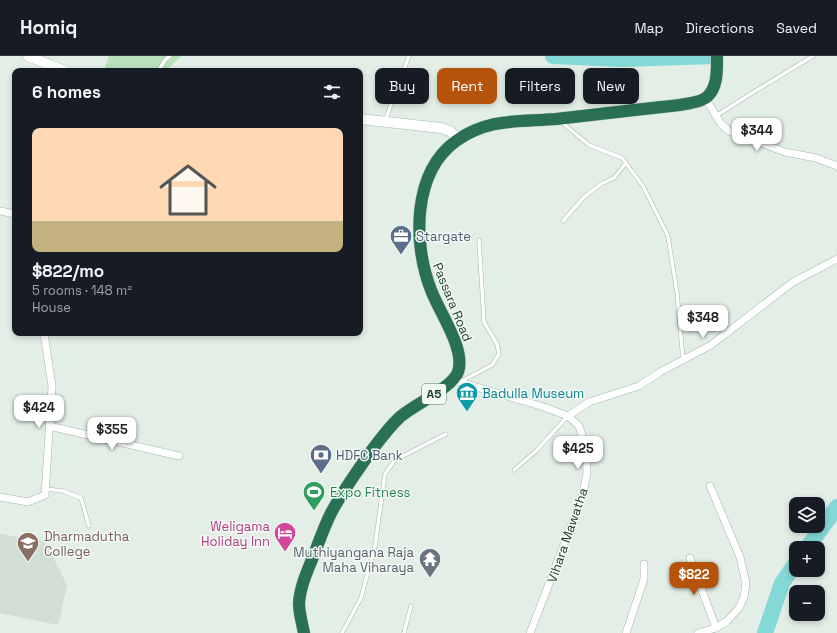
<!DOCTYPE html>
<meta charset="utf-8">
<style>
:root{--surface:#171b24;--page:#20242c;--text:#f1f3f6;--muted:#9ea1a6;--line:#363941;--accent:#b45309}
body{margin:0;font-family:"Space Grotesk",sans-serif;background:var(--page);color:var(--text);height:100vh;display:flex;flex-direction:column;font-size:15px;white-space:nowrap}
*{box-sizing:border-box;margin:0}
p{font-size:13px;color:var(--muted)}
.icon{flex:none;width:22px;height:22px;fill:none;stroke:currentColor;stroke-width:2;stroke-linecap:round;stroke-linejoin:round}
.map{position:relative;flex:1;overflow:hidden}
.details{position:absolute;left:12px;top:12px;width:351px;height:268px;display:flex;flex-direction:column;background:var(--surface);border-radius:8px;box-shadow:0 2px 6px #0003}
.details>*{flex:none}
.guide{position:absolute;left:375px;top:12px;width:380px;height:36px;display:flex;gap:8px}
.tools{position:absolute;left:789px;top:441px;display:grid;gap:8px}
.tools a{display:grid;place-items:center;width:36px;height:36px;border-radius:8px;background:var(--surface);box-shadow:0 2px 6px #0003;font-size:20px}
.price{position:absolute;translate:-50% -34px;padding:0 9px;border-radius:8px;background:#fff;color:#222;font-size:13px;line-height:26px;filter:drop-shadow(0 1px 2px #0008)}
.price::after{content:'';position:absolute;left:50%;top:24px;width:12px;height:9px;margin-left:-6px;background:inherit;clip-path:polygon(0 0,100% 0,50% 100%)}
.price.selected{background:var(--accent);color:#fff}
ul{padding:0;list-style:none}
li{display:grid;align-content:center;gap:8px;height:212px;padding:0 20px}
li span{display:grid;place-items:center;height:124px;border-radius:8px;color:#555}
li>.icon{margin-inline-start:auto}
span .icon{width:72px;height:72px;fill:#fffc;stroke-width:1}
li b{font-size:17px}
h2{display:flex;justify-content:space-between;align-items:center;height:48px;padding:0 20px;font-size:17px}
.pill{padding:0 14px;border-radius:8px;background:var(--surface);box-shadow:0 2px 6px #0003;font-size:14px;line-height:36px}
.pill.selected{background:var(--accent);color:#fff}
header{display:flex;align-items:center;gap:24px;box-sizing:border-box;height:56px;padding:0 20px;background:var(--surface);border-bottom:1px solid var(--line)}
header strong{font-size:19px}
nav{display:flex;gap:22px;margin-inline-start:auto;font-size:14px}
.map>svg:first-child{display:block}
.built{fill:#d0ded5}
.green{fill:#b8e1bc}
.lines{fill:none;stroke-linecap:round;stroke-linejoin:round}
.river{stroke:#84d8d5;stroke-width:16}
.lane-casing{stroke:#a4b6ac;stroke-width:4.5}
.street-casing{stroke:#a4b6ac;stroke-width:8}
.secondary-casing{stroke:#a2bdaf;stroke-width:11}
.highway-casing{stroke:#c1cac6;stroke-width:13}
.lane{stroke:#fff;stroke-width:3.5}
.street{stroke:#fff;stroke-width:7}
.secondary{stroke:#fff;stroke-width:10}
.highway{stroke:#297054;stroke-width:12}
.labels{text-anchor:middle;stroke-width:3;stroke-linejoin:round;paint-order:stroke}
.shield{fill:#f3faf5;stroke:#5f786c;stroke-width:1}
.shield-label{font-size:12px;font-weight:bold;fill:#204032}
.service-label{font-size:13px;fill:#4e5e75;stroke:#f3faf5;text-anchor:start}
.street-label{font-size:13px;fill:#204032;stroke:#f3faf5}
.culture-label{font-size:13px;fill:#0d838f;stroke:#f3faf5;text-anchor:start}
.leisure-label{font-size:13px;fill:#27864d;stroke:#f3faf5;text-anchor:start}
.hotel-label{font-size:13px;fill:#b23c85;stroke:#f3faf5;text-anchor:end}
.education-label{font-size:13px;fill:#785e54;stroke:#f3faf5;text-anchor:start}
.worship-label{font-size:13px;fill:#5b616d;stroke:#f3faf5;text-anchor:end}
</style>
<header>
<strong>Homiq</strong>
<nav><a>Map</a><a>Directions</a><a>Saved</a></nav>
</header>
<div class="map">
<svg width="837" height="577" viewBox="0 0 837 577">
<rect width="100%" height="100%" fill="#e2eee6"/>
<polygon class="built" points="0,478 45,485 67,529 58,569 0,557"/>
<polygon class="green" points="109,0 181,0 166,15 106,15 105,11"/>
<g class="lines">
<g class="river">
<polyline points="553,0 623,3 714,0"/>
<polyline points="807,492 837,451"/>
<polyline points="765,577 782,527 796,507"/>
</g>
<g class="lane-casing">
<g id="lane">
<polyline points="158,15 166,3 170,0"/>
<polyline points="716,60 752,37 813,0"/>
<polyline points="385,65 409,0"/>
<polyline points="560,65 589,89 622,102 643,130 668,180 677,237 683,304"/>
<polyline points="563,165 584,141 601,128 614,122 626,107"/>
<polyline points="460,326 492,309 499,298 497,288 484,266 479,184"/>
<polyline points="514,414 536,395 568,360"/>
<polyline points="46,433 63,435 81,442 89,470"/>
<polyline points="342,577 361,542 375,490 385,418 395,404 446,378"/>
<polyline points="404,577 411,550"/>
</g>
</g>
<g class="street-casing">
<g id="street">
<polyline points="706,43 721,68 729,75 785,96 816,102 837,110"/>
<polyline points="0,155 15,158"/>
<polyline points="453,324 544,351 568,360 579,370 586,392 587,417 582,442 530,577"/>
<polyline points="568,360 589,346 639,330 660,316 711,289 793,226 837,203"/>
<polyline points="49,370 179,400"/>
<polyline points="0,441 28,446 45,439 52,330 44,277"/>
<polyline points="690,502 716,572"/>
<polyline points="626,577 644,523 644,508"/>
<polyline points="698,577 716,572 727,565 739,552 744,541 746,527 740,501 710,430"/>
</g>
</g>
<g class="secondary-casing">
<g id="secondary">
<polyline points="28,0 65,15"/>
<polyline points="360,63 441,72 450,75 458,83"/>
</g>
</g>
<g class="highway-casing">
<path id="highway" d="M304 577C302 567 299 557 299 547 300 531 307 516 313 501 319 486 324 471 331 457 342 436 356 417 369 398 379 385 388 372 400 361 415 348 452 332 458 316 466 293 439 256 431 234 413 188 412 117 456 85 488 62 519 66 556 63 591 59 626 55 661 51 671 50 699 48 707 41 718 31 717 14 717 0"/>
</g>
<use href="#lane" class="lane"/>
<use href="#street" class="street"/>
<use href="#secondary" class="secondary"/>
<use href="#highway" class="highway"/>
</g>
<defs>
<g id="office-pin" transform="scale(1.15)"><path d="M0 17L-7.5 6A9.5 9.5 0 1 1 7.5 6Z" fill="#5c6f8a" stroke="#f3faf5"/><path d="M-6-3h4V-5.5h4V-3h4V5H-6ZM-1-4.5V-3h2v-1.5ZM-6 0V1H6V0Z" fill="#fff"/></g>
<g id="museum-pin" transform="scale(1.15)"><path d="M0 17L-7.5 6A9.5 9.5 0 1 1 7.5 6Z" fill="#0f9aa8" stroke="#f3faf5"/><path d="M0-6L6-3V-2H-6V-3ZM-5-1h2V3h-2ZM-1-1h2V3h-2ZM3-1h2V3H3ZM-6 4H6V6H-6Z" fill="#fff"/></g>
<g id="bank-pin" transform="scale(1.15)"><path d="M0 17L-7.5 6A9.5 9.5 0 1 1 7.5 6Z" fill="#5c6f8a" stroke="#f3faf5"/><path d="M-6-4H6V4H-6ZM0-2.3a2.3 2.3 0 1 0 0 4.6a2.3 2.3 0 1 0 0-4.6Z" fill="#fff"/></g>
<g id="stadium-pin" transform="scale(1.15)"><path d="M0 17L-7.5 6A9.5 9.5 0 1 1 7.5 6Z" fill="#2e9e5b" stroke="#f3faf5"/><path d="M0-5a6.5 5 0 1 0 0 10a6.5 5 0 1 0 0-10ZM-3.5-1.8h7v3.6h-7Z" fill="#fff"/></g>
<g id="hotel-pin" transform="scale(1.15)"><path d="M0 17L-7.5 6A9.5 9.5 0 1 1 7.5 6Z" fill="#d1479c" stroke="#f3faf5"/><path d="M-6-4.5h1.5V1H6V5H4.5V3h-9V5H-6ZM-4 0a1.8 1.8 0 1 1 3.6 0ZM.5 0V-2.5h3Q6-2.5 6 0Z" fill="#fff"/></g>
<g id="university-pin" transform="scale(1.15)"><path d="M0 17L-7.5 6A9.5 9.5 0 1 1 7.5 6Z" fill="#8d6e63" stroke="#f3faf5"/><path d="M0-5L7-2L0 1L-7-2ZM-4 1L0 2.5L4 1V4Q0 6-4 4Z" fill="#fff"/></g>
<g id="temple-pin" transform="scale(1.15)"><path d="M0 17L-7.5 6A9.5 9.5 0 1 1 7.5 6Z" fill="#6b7280" stroke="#f3faf5"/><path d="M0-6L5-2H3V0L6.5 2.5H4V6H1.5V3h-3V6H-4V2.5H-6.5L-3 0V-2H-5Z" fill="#fff"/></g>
</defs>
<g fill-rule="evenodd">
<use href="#office-pin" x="401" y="180"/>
<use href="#museum-pin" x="467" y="337"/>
<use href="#bank-pin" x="321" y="399"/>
<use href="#stadium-pin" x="314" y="436"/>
<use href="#hotel-pin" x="285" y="477"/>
<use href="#university-pin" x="28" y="487"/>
<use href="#temple-pin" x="430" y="503"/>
</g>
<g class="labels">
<rect class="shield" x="422" y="328" width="24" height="20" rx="3"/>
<g class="shield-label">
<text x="434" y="342">A5</text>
</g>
<g class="service-label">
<text x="416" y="185">Stargate</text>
<text x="336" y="404">HDFC Bank</text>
</g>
<g class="street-label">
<text transform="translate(453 246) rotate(68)" y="5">Passara Road</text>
<text transform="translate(567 479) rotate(-71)" y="5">Vihara Mawatha</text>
</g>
<g class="culture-label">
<text x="482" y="342">Badulla Museum</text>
</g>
<g class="leisure-label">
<text x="330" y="441">Expo Fitness</text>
</g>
<g class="hotel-label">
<text x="270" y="475">Weligama<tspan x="270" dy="15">Holiday Inn</tspan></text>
</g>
<g class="education-label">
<text x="44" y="485">Dharmadutha<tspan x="44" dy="15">College</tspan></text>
</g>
<g class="worship-label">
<text x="414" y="501">Muthiyangana Raja<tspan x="414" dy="15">Maha Viharaya</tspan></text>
</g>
</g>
</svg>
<div class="tools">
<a><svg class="icon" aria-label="layers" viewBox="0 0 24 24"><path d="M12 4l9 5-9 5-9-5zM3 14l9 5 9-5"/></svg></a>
<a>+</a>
<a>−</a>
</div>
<b class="price" style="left:757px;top:96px">$344</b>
<b class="price" style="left:703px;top:283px">$348</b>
<b class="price" style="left:39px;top:373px">$424</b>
<b class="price" style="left:112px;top:395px">$355</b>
<b class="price" style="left:578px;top:414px">$425</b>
<b class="price selected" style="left:694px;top:540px">$822</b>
<div class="guide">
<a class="pill">Buy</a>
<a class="pill selected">Rent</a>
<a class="pill">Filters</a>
<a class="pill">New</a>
</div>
<section class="details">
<h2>6 homes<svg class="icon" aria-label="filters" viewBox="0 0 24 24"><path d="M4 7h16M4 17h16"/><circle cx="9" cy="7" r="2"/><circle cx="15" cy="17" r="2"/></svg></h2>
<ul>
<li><span style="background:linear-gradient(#ffd9b3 75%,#c2b280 0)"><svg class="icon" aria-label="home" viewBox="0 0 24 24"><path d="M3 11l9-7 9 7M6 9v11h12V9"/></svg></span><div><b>$822/mo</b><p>5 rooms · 148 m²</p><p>House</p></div></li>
</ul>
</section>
</div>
